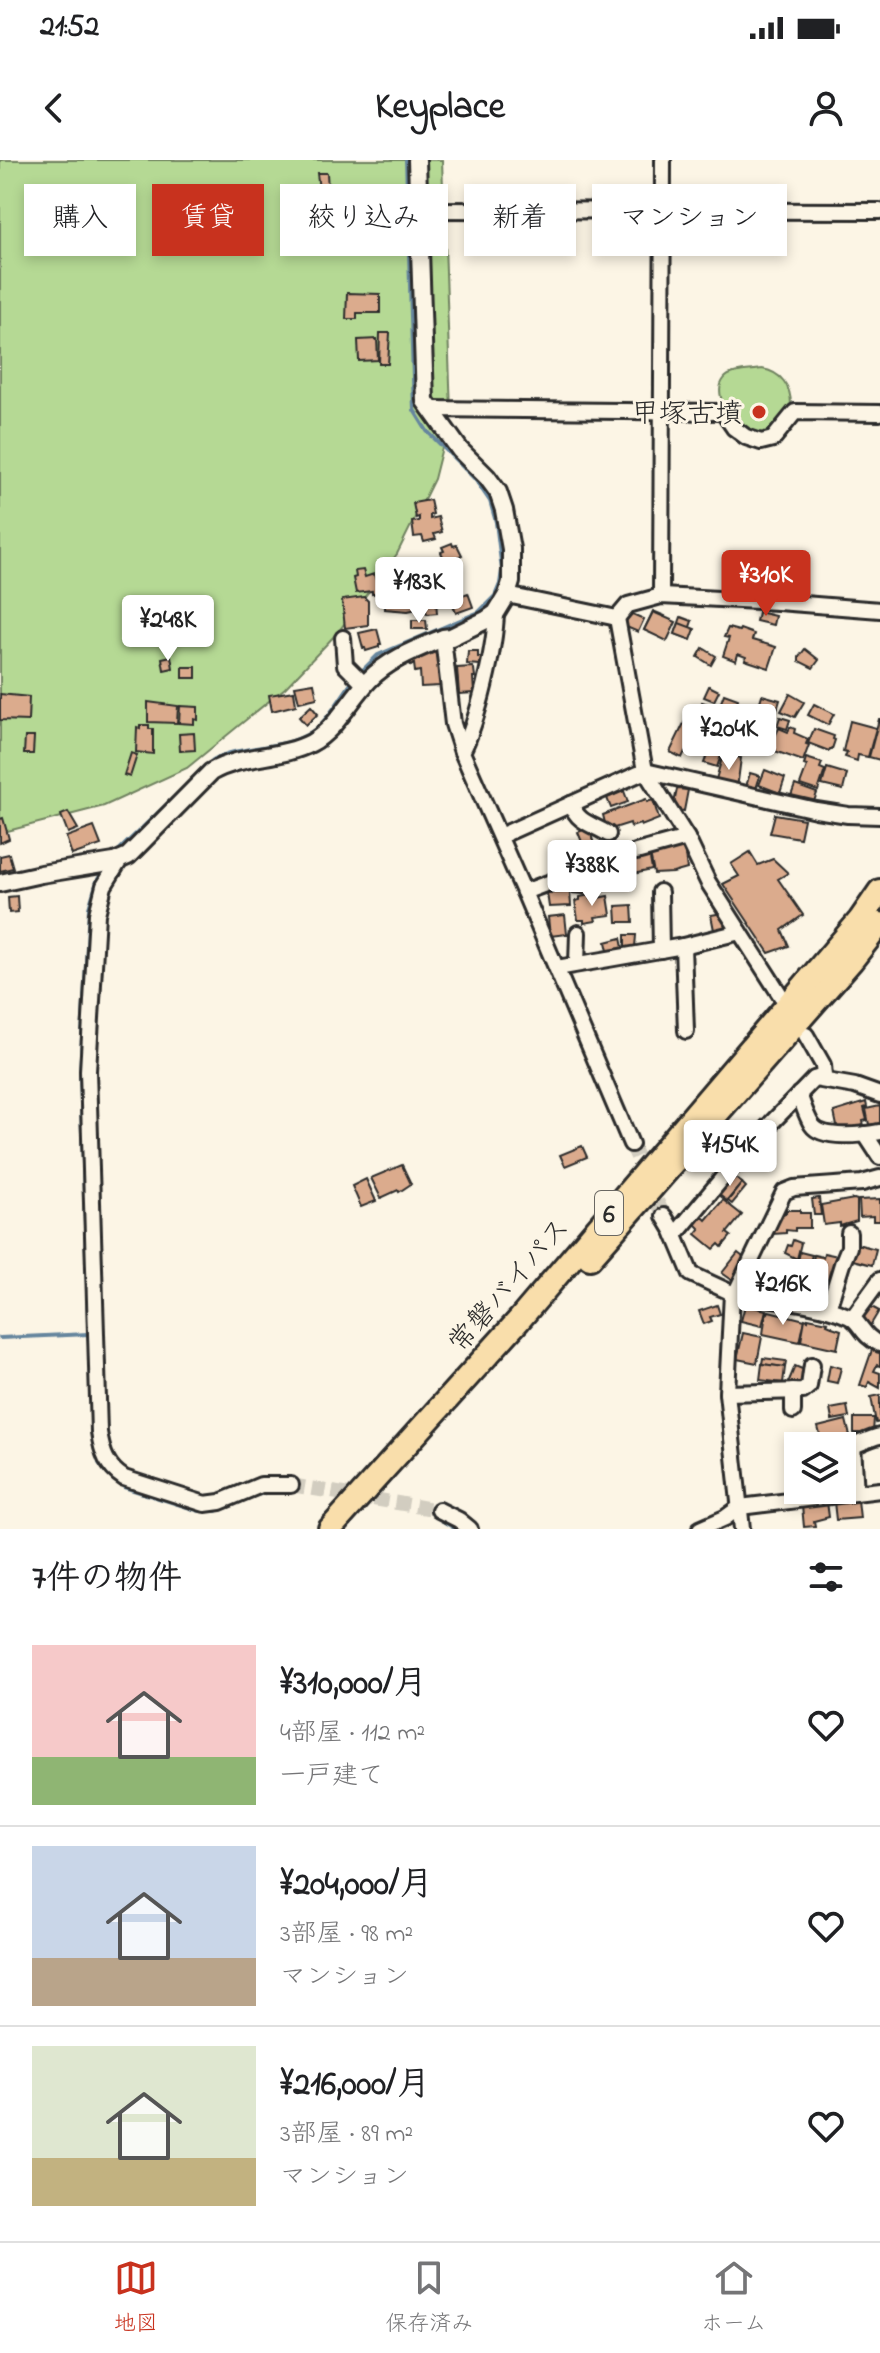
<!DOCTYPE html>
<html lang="ja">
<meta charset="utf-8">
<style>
:root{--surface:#fff;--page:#f6f6f6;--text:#202124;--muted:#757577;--line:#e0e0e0;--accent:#c8321e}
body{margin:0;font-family:"Indie Flower","Klee One",sans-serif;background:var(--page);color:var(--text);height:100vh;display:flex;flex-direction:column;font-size:30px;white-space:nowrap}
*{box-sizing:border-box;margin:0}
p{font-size:26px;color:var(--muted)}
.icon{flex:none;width:44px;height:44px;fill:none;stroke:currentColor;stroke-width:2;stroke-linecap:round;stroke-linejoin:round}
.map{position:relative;height:1369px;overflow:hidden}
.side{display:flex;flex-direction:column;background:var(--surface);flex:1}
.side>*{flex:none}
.guide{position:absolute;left:24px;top:24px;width:832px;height:72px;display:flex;gap:16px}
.buttons{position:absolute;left:784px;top:1272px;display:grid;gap:16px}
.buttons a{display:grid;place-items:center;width:72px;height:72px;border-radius:0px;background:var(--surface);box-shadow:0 4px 12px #0003;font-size:40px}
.price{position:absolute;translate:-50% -68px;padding:0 18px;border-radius:8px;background:#fff;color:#222;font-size:26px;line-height:52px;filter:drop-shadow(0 2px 4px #0008)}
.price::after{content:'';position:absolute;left:50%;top:48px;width:24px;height:18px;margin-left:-12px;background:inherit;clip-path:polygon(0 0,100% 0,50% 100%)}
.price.active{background:var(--accent);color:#fff}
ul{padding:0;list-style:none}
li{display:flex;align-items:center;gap:24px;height:200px;padding:0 32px}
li+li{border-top:2px solid var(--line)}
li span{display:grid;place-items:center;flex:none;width:224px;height:160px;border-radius:0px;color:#555}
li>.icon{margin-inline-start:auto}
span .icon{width:96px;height:96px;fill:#fffc;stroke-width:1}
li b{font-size:34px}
h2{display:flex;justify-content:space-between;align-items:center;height:96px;padding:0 32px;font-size:34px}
.tag{padding:0 28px;border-radius:0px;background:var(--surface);box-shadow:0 4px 12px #0003;font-size:28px;line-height:72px}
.tag.active{background:var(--accent);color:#fff}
.status{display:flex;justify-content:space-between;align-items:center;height:56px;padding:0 40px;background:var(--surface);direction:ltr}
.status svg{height:22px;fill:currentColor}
header{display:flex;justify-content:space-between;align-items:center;height:104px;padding:0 32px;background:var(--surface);font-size:36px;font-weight:800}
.dock{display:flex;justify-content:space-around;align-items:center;height:112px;border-top:2px solid var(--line);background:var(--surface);font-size:22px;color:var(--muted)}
.dock a{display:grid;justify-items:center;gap:4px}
.dock .active{color:var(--accent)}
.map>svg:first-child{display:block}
.green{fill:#b5d994;stroke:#708260;stroke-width:2}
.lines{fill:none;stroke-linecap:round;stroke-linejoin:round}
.stream{stroke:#66869e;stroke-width:4}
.building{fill:#dbab8d;stroke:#2b2b2b;stroke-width:2}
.minor-tunnel{stroke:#d2cdc0;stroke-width:14;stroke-dasharray:14 7;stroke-linecap:butt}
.minor-casing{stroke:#2b2b2b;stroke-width:20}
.tertiary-casing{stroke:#2b2b2b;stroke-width:22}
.trunk-casing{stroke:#2b2b2b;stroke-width:28}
.minor{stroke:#fcf5e5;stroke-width:14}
.tertiary{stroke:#fcf5e5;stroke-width:16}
.trunk{stroke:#f9deab;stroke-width:22}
.poi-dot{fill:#c8321e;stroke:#fcf5e5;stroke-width:3}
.labels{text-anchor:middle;stroke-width:6;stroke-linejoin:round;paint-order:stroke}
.shield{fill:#fcf5e5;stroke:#6a6863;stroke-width:2}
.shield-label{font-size:26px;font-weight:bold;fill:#2b2b2b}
.poi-label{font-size:28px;fill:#2b2b2b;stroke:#fcf5e5;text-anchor:end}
.street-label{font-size:28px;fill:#2b2b2b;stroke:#fcf5e5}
</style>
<div class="status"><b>21:52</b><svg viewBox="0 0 49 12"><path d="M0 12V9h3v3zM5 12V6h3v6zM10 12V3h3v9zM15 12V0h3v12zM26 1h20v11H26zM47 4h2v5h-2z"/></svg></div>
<header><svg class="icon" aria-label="back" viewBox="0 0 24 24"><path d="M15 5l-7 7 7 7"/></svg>Keyplace<svg class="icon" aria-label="person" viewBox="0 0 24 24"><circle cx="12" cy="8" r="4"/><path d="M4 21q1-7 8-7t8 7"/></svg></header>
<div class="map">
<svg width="880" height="1369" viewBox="0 0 880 1369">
<rect width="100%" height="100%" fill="#fcf5e5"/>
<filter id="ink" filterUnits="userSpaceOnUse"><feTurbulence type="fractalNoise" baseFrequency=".0125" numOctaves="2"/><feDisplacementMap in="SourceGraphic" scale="16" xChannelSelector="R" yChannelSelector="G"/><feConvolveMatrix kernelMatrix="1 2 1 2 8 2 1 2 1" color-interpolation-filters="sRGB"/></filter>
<g filter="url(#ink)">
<g class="green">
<polygon points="0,0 442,0 451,252 434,319 397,394 338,472 285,528 187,608 104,646 0,673"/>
<path d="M762 209C781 212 791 226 791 245L768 277C761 275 749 274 743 270 731 261 712 234 724 219 730 210 752 211 762 209Z"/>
</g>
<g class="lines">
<g class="stream">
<polyline points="359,514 378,495 479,452 495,436 500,424 502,410 496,362 490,341 475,319 427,271 414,250 406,0"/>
<path d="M114 695 213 600C246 582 292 592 319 566 333 553 342 535 353 521"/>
<polyline points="0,1178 89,1174"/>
<polyline points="90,1216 80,913 89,748 97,721 104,709"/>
<polyline points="93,1277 99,1303 106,1312 124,1327 200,1351 216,1351 225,1347"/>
<polyline points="252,1336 265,1333 284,1333"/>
<polyline points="438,1358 456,1369"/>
</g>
</g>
<g class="building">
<polygon points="317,13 327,13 328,29 319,30"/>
<polygon points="347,133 380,134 380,153 357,153 357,159 346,159"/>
<polygon points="380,173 390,173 388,204 379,204"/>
<polygon points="377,179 378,200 359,201 358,180"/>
<polygon points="430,340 433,354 430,355 430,359 438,357 442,372 434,374 436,379 424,382 422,376 414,377 412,362 419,361 419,357 416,358 413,343"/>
<polygon points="452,383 453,386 457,385 462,395 445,402 441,392 444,391 442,387"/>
<polygon points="363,410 365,417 374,414 380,433 372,434 372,431 356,433 353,418 356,417 355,411"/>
<polygon points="413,424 413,428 418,428 417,449 408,451 385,449 386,425"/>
<polygon points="468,433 473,447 456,453 451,439"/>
<polygon points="364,437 368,441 368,465 345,468 342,440"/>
<polygon points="436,441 437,453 427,454 424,444"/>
<polygon points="653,451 665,456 656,475 644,470"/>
<polygon points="653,452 676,462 667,481 644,470"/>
<polygon points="758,452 775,456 773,465 756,461"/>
<polygon points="630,453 644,459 638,472 624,466"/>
<polygon points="681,457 692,461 686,478 675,474"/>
<polygon points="412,460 426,460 427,469 412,469"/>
<polygon points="679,463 695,469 691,480 675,474"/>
<polygon points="728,468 739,471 740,469 754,474 752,480 776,487 769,508 745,500 746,497 738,494 736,501 723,496 729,478 724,477"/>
<polygon points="377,469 381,484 379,484 379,487 366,491 365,488 363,488 359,473"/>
<polygon points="703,488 716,496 711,505 698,497"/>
<polygon points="805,489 819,500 813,508 799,501 799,497"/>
<polygon points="468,491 478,491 478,497 481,497 480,505 467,504"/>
<polygon points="433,492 435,492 439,505 440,526 421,527 420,511 415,512 414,504 411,506 409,501"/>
<polygon points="171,496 173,508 164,510 162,498"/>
<rect x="183" y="507" width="13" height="11"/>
<polygon points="472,507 474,509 475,517 473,517 474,533 459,534 457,508"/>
<polygon points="314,523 317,538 299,542 295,526"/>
<polygon points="709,526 719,531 714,541 704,537"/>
<polygon points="294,531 296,545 272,551 269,535"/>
<polygon points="0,534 29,537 28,561 0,560"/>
<polygon points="724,534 738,539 734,550 720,545"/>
<polygon points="790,534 804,542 795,557 781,551"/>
<polygon points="762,535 780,540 776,553 758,548"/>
<polygon points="148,542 178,546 177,563 148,562"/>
<polygon points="702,542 733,552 728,574 698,564 699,560 697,560"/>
<polygon points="814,544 834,554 828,565 808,555"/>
<polygon points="180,546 198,547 198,560 194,559 194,564 179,563"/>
<polygon points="311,546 318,554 306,565 299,557"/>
<polygon points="741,550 766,560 769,551 774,553 771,562 775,563 774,565 740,554"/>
<polygon points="738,552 774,565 767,588 730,574"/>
<polygon points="780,557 790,560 787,569 777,566"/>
<polygon points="879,559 880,559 880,600 869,597"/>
<polygon points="685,561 701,569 691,591 686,589 682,598 670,592"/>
<polygon points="850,561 876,568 868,597 858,595 857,601 845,597 847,592 843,591"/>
<polygon points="140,565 149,565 149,569 153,569 153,594 136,592 137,567 140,568"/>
<polygon points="790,567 795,569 794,573 808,579 806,584 809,585 803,601 769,589 779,568 788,572"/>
<polygon points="814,569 834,576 833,579 835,580 832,589 830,589 829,591 808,583"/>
<polygon points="194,573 195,590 180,591 179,574"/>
<polygon points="25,577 34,577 33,594 24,594"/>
<polygon points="728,578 737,580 733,594 725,592"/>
<polygon points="710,586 723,590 717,607 704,603"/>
<polygon points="131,593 137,595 130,617 124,615"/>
<polygon points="725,594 741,598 737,629 715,623 722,598 724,598"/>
<polygon points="806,598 822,603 820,608 825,610 818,631 800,625 807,606 804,605"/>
<polygon points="827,608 847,614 843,630 822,625"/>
<polygon points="765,610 785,618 780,633 759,625"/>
<polygon points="750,613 760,616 755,632 745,630"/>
<polygon points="795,625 817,633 813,644 791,636"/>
<polygon points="677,629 688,630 684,651 673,649"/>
<polygon points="624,631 628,642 611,648 607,638"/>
<polygon points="646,639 647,642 653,640 659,659 641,666 640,664 631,667 630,663 611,669 610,666 606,667 603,655"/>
<polygon points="68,652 78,669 68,673 61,655"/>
<polygon points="775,654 804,659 800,678 770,673"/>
<polygon points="3,658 9,679 0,683 0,659"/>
<polygon points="94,667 101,685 72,695 66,677"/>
<polygon points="589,668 594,684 584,687 578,672"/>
<polygon points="684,688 687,709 673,713 654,714 650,694"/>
<polygon points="750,692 758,705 773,699 788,713 778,719 803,755 782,770 789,786 769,793 723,724 739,716 731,704"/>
<polygon points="649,693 652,710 633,714 630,697"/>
<polygon points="9,694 13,708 0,711 0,696"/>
<polygon points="585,722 586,732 584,734 571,733 570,723"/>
<polygon points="570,732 571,746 549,747 547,733"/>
<polygon points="590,735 591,739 608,736 611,755 595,757 596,761 584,763 584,760 578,760 575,741 580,740 580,737"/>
<polygon points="17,736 18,752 9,753 8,737"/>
<polygon points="632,745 633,762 617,762 616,746"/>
<polygon points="723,753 725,768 714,770 711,755"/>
<polygon points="565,755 567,774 550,776 548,757"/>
<polygon points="625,775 636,775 635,787 625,787"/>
<polygon points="621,778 624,792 609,795 606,782"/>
<polygon points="866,942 867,947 864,948 867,960 863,961 864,966 857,967 857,969 838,971 834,952"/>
<polygon points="880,946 880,963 869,965 866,949"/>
<polygon points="582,986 587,997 565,1006 560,995"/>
<polygon points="402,1005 411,1024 399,1032 398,1030 381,1038 371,1018"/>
<polygon points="733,1016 742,1023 727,1041 718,1034"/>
<polygon points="366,1019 376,1041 361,1047 352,1026"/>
<polygon points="742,1023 746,1027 732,1044 728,1041"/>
<polygon points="819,1038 821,1055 814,1055 812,1039"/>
<polygon points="854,1039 857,1040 857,1061 840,1066 840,1063 824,1065 821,1045"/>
<polygon points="880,1039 880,1061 873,1061 873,1056 860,1057 859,1040"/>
<polygon points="723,1040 742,1055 727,1073 731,1076 722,1087 719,1084 714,1089 696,1074 700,1069 694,1063 701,1055 706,1060"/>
<polygon points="786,1050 800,1050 800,1053 810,1053 810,1068 795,1068 795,1071 786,1070 786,1073 773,1074 772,1060 777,1054 786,1053"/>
<polygon points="793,1080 801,1083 797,1099 785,1093 788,1085 791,1086"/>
<polygon points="853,1083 876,1089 872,1105 849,1099"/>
<polygon points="800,1092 812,1095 805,1119 799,1117 797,1123 793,1122"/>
<polygon points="738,1093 747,1100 732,1120 722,1113"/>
<polygon points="824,1093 838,1096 832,1121 810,1115 814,1095 823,1097"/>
<polygon points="746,1114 760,1117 757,1134 749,1133 750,1126 745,1125"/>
<polygon points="866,1144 879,1151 870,1166 858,1159"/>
<polygon points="717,1145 720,1154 710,1157 712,1161 704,1164 699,1151"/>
<polygon points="745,1145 766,1150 762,1166 741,1161"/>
<polygon points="769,1151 805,1160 800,1182 763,1174 766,1152 768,1153"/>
<polygon points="808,1158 828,1162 827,1164 832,1166 832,1167 841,1170 837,1189 801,1181 805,1159 808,1160"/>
<polygon points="743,1173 762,1177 757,1203 737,1199"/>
<polygon points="873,1187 880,1189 880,1206 877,1205 874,1211 880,1213 880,1228 869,1222 867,1227 860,1225"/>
<polygon points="763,1198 786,1201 785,1207 762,1204"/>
<polygon points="762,1204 785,1207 783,1223 760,1220"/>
<polygon points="830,1205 841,1208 837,1223 827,1221"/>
<polygon points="795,1206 807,1211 801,1228 788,1223"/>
<polygon points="880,1235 880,1262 876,1263 871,1237"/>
<polygon points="847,1246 849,1257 832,1260 830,1249"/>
<polygon points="854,1258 874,1258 873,1273 854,1273"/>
<polygon points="846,1260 851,1280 845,1281 845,1284 837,1286 834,1286 833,1283 823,1286 818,1267"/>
<polygon points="858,1340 860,1358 836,1360 834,1342"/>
<polygon points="827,1342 829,1357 814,1361 815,1366 804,1367 802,1346"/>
</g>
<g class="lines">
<g class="minor-tunnel">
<polyline points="631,984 664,1056"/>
<polyline points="291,1325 439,1350"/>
</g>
<g class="minor-casing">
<g id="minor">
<polyline points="418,50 880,51"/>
<polyline points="430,249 723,252 734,268 746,277 761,282 773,279 795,252 880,253"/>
<polyline points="507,435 617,458 628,445 661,436 778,442 880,450"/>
<polyline points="661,436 663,0"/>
<path d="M496 453C495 488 478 561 462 592L524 732 631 984"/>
<polyline points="617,458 645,611 687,678 708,722 781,836"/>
<polyline points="343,478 345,505 365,525"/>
<polyline points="443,478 453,564 462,592"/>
<path d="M571 644C578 663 592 664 608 674"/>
<polyline points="500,676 645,611 816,650 848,655 880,656"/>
<polyline points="636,692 687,678"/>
<path d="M120 700 104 726 97 754 88 911 99 1272C102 1293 107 1307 124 1318L205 1344 220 1342 261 1325H291"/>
<polyline points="524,732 589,708"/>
<polyline points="660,732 661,790"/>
<polyline points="683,786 686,871"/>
<polyline points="577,804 578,773"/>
<polyline points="557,808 683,786 740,772"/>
<polyline points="815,919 855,926 880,935"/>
<path d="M799 934C803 944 806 956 812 965 822 980 863 975 880 972"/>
<polyline points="865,974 880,997"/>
<polyline points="664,1056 673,1071 691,1114 732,1133 727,1233 742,1369"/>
<polyline points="675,1075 750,985 814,919 824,916 823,905 806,875"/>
<path d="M732 1133C769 1140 813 1141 848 1156 861 1161 861 1176 880 1184"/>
<polyline points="735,1134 784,1032 794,1028 862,1023 880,1018"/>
<polyline points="828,1149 842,1104 849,1087 849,1073"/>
<polyline points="853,1157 880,1120"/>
<polyline points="793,1231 793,1251"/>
<polyline points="727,1233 803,1231 809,1226 812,1205"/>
<polyline points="853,1286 856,1333"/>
<path d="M842 1289C855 1287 866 1279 880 1276"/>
<polyline points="439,1350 459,1360 470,1369"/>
<polyline points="700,1369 725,1358 740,1347 880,1330"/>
</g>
</g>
<g class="tertiary-casing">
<path id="tertiary" d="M0 723 41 714 114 702 128 696 211 612C243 594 280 599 311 583 335 570 350 540 369 520 389 499 417 489 443 478L451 477 486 460 496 453 507 435 511 422V389L504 350 498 332 487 317 460 290 425 241 417 0"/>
</g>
<g class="trunk-casing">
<g id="trunk">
<polyline points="590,1098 852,800 880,764"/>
<polyline points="330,1369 519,1160 860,760 880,731"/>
</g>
</g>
<use href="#minor" class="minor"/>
<use href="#tertiary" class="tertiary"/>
<use href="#trunk" class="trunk"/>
</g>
</g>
<circle class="poi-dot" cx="759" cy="252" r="8"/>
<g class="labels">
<rect class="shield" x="595" y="1031" width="28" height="44" rx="6"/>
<g class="shield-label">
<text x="609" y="1062">6</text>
</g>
<g class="poi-label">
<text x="743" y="262">甲塚古墳</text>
</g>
<g class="street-label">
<text transform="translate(508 1124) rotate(-49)" y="10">常磐バイパス</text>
</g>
</g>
</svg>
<div class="buttons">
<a><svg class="icon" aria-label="layers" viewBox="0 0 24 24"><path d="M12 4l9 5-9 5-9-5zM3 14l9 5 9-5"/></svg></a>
</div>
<b class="price active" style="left:766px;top:458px">¥310K</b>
<b class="price" style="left:419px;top:465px">¥183K</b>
<b class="price" style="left:168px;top:503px">¥248K</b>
<b class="price" style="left:729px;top:612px">¥204K</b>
<b class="price" style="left:592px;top:748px">¥388K</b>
<b class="price" style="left:730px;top:1028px">¥154K</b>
<b class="price" style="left:783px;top:1167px">¥216K</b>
<div class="guide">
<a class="tag">購入</a>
<a class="tag active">賃貸</a>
<a class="tag">絞り込み</a>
<a class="tag">新着</a>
<a class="tag">マンション</a>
</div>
</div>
<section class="side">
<h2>7件の物件<svg class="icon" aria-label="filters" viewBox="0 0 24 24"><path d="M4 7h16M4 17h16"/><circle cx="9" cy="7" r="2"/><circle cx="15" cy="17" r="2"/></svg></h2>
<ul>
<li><span style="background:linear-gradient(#f6c9c9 70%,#8fb573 0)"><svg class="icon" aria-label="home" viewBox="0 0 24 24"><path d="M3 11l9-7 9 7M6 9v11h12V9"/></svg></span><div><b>¥310,000/月</b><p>4部屋 · 112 m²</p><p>一戸建て</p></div><svg class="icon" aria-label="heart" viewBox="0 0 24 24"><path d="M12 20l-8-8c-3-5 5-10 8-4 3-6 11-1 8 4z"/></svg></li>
<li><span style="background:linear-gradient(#c9d6e8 70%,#b9a48a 0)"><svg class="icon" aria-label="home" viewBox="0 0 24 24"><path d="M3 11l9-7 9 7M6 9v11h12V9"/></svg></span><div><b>¥204,000/月</b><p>3部屋 · 98 m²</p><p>マンション</p></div><svg class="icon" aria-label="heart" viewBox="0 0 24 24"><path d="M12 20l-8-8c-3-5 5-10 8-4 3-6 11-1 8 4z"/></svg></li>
<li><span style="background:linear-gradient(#dfe7d0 70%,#c2b280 0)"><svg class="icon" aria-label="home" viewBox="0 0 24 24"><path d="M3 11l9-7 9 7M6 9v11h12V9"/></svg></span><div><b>¥216,000/月</b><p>3部屋 · 89 m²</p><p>マンション</p></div><svg class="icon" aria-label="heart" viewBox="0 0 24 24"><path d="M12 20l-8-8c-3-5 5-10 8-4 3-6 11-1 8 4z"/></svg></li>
</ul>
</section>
<nav class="dock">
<a class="active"><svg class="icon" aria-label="map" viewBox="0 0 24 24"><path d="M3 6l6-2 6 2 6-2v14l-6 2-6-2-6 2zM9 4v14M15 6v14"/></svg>地図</a>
<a><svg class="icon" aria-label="saved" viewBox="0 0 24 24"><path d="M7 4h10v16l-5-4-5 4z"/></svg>保存済み</a>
<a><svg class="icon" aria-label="home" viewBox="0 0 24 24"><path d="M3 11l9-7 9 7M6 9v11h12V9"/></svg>ホーム</a>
</nav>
